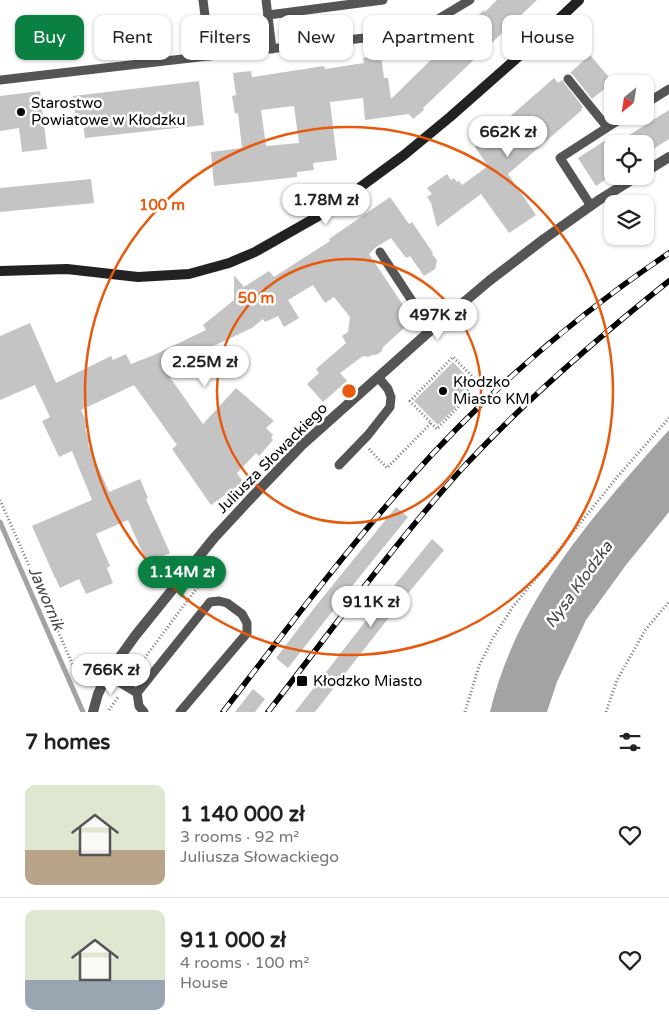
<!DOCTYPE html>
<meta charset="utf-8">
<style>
:root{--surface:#fff;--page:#f6f6f6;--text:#222;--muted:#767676;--line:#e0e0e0;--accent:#0b8043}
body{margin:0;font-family:"Varela Round",sans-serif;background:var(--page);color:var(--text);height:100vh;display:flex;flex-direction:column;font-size:19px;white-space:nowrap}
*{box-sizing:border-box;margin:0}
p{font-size:16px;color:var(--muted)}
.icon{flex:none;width:28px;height:28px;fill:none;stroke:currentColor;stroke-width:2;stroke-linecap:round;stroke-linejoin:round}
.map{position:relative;height:712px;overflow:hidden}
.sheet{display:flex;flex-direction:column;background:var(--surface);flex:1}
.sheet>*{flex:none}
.top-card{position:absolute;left:15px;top:15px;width:640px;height:45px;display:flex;gap:10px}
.needle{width:32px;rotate:210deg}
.buttons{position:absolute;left:604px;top:75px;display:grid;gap:10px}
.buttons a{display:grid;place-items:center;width:50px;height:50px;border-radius:10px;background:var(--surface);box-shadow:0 1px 4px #0004;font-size:25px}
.price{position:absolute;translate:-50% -42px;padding:0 11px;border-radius:18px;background:#fff;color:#222;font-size:16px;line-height:32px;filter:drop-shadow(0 1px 2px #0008)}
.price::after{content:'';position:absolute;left:50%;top:30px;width:15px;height:11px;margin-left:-8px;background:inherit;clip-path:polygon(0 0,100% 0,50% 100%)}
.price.active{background:var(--accent);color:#fff}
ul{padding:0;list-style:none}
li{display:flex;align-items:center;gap:15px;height:125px;padding:0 25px}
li+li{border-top:1px solid var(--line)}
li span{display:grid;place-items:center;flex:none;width:140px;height:100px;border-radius:10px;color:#555}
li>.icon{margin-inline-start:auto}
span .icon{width:60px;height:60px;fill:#fffc;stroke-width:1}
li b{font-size:21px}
h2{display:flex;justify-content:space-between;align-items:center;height:60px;padding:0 25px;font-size:21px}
.chip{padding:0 18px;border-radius:10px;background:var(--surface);box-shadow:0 1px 4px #0004;font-size:18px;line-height:45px}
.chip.active{background:var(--accent);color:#fff}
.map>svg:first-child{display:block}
.water{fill:#a3a3a3}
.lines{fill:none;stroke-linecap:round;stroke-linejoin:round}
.stream{stroke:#a3a3a3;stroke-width:5}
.building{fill:#c4c4c4;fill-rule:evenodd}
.path{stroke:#777;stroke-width:3;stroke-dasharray:1 2.5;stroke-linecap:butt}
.service{stroke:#555;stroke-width:9}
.minor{stroke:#555;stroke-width:10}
.secondary{stroke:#222;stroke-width:10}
.rail-casing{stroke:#000;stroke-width:5.5}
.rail{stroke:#fff;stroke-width:4;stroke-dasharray:11;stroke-linecap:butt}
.ring{fill:none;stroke:#e8590c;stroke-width:2.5}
.poi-dot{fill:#000;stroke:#fff;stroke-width:2}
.labels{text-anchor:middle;stroke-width:5;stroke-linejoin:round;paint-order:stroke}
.poi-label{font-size:15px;fill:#000;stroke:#fff;text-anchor:start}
.street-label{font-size:15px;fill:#000;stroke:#fff}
.water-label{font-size:16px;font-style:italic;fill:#444;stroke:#fff}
.centre{fill:#e8590c;stroke:#fff;stroke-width:2.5}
.ring-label{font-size:15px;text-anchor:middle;font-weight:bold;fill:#e8590c;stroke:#fff;stroke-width:5;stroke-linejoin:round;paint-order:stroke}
</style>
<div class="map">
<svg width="669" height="712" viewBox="0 0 669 712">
<rect width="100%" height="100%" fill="#fff"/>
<path class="water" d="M669 430V512L626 565 586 620 557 682 547 712H490C516 601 595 513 669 430Z"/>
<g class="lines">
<polyline class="stream" points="0,522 83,712"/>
</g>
<g class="building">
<path d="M497 0H537L423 108 424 110 413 119 409 114 365 120 363 98 330 102 337 160 313 163 314 170 297 172V177L214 186 211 152 242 148 238 113 235 114 232 96 236 95 233 73 251 71 252 77 324 66 325 69 364 63 363 58 381 55 384 78H388L391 99 444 47 484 10 485 12ZM294 106 299 143 266 146 261 110Z"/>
<polygon points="590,55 613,82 592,99 573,75 570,73"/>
<polygon points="554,78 558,83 562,80 583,107 581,109 582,110 508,174 536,215 509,233 481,194 437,227 431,203 427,197 432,194 427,188 447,174 451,180 454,178 457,182 459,181 462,185 488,166 475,147"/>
<polygon points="199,81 204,125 85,138 83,123 76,124 73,96"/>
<polygon points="40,91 47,149 22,152 19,128 0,131 0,96"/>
<polygon points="669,110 669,139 645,154 645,144 615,144"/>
<polygon points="606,140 612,151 612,175 596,186 578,158"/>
<polygon points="91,179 94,203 0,212 0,188"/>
<polygon points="390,197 409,224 412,222 433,253 432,254 437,260 435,269 424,276 410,256 406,258 391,238 376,247 369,254 413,320 383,347 382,351 376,355 372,355 368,357 363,356 340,373 347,381 323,402 307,384 319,373 316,369 346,343 342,336 348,332 350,317 334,297 325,303 313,285 288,300 299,318 284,327 278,316 265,322 263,319 252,328 164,369 203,424 236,388 274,421 266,428 273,435 271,438 273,440 259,456 256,453 237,473 243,482 211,505 172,449 177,445 134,385 81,410 89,427 85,429 90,442 88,444 109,492 140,479 148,498 146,499 170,553 147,563 128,520 96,534 110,566 107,568 113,583 86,594 79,579 60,588 55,577 55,578 32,526 92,500 72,451 59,457 42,421 50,417 35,385 0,400 0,336 30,323 56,383 111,356 113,360 126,354 131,364 154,355 206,330 203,325 234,300 234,275 244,287 269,271 274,277 330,241 329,239"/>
<polygon points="453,362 472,382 452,402 457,406 438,425 414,401"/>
<polygon points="396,507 408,517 357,580 288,668 276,658 315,607"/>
<polygon points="432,539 444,550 405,597 315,712 295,712 368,618"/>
<polygon points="253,689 265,699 255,712 235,712"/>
</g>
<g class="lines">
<g class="path">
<polyline points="369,449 387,468 431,423 410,401 453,357 477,381 457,401 461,404 437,429 431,423"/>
<polyline points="0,500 75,670 88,683"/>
<polyline points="132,675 211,569 216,558"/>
<polyline points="109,710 118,697"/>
<polyline points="465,712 479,666 493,638 512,608 618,476 669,418"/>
<polyline points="606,712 617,680 646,629 669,602"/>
</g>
<g class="service">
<polyline points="203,0 210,56"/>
<polyline points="266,0 272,49"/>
<polyline points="268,15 383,0"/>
<polyline points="568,79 607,127"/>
<polyline points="0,80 399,34 428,25 470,0"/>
<polyline points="645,104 669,89"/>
<polyline points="591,206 560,158 625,116"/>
<polyline points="380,252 431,330"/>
<polyline points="339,465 368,435 390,407 391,397 388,389 378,377"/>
<polyline points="107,675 137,693"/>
<polyline points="144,712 139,706 137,693 210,602 219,601 227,603 242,614 247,623 247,633 180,712"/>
</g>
<g class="minor">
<polyline points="645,172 669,157"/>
<polyline points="93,712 98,694 107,675 135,636 214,538 252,497 302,445 431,330 489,281 544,239 599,200 638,176"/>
</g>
<polyline class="secondary" points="0,271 67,269 138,277 189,274 229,263 255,252 315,218 355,191 404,155 450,117 526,50 579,0"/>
<g class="rail-casing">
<g id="rail">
<path d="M223 712C283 634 342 555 407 482 483 396 574 317 669 253"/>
<path d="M268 712C331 631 391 548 459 472 523 402 595 340 669 281"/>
</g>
</g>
<use href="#rail" class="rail"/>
</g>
<g class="ring">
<circle cx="349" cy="391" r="132"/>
<circle cx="349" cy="391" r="264"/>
</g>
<g class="poi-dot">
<circle cx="21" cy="112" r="5"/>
<circle cx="443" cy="391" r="5"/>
<rect x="296" y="675" width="12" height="12" rx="2.5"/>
</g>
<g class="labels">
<g class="poi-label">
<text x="31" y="108">Starostwo<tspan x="31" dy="17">Powiatowe w Kłodzku</tspan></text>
<text x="453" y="387">Kłodzko<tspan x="453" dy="17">Miasto KM</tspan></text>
<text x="313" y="686">Kłodzko Miasto</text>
</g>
<g class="street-label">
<text transform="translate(272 458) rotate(-45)" y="5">Juliusza Słowackiego</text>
</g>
<g class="water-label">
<text transform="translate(578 584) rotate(-54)" y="6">Nysa Kłodzka</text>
<text transform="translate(47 598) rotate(67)" y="6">Jawornik</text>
</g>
</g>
<circle cx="349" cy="391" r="8" class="centre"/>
<g class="ring-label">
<text x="162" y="210">100 m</text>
<text x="256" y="303">50 m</text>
</g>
</svg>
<div class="buttons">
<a><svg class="needle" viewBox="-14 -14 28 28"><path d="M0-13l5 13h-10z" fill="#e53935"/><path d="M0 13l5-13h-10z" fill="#767676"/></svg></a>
<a><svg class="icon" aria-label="locate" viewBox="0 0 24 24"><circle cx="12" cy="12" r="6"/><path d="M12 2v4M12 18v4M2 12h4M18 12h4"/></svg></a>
<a><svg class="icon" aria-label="layers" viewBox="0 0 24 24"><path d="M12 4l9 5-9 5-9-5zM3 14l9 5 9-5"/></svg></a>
</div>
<b class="price" style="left:508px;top:158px">662K zł</b>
<b class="price" style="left:326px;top:226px">1.78M zł</b>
<b class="price" style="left:438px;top:341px">497K zł</b>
<b class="price" style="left:205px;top:388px">2.25M zł</b>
<b class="price active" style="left:182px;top:598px">1.14M zł</b>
<b class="price" style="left:371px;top:628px">911K zł</b>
<b class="price" style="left:111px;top:696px">766K zł</b>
<div class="top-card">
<a class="chip active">Buy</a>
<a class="chip">Rent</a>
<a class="chip">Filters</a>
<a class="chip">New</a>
<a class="chip">Apartment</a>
<a class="chip">House</a>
</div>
</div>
<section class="sheet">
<h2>7 homes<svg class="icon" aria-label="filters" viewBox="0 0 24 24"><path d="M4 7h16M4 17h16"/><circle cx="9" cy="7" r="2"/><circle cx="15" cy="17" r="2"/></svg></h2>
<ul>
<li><span style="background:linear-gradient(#dfe7d0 65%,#b9a48a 0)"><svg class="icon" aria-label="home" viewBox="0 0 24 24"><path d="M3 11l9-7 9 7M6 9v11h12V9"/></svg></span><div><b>1 140 000 zł</b><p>3 rooms · 92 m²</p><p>Juliusza Słowackiego</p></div><svg class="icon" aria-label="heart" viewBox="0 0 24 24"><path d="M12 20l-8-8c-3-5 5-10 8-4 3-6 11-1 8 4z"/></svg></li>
<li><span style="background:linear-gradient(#dfe7d0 70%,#9aa5b1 0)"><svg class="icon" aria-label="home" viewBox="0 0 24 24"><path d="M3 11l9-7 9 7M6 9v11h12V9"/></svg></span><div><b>911 000 zł</b><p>4 rooms · 100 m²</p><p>House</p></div><svg class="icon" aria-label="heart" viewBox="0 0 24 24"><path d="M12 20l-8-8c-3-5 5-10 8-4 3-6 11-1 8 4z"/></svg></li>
</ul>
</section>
